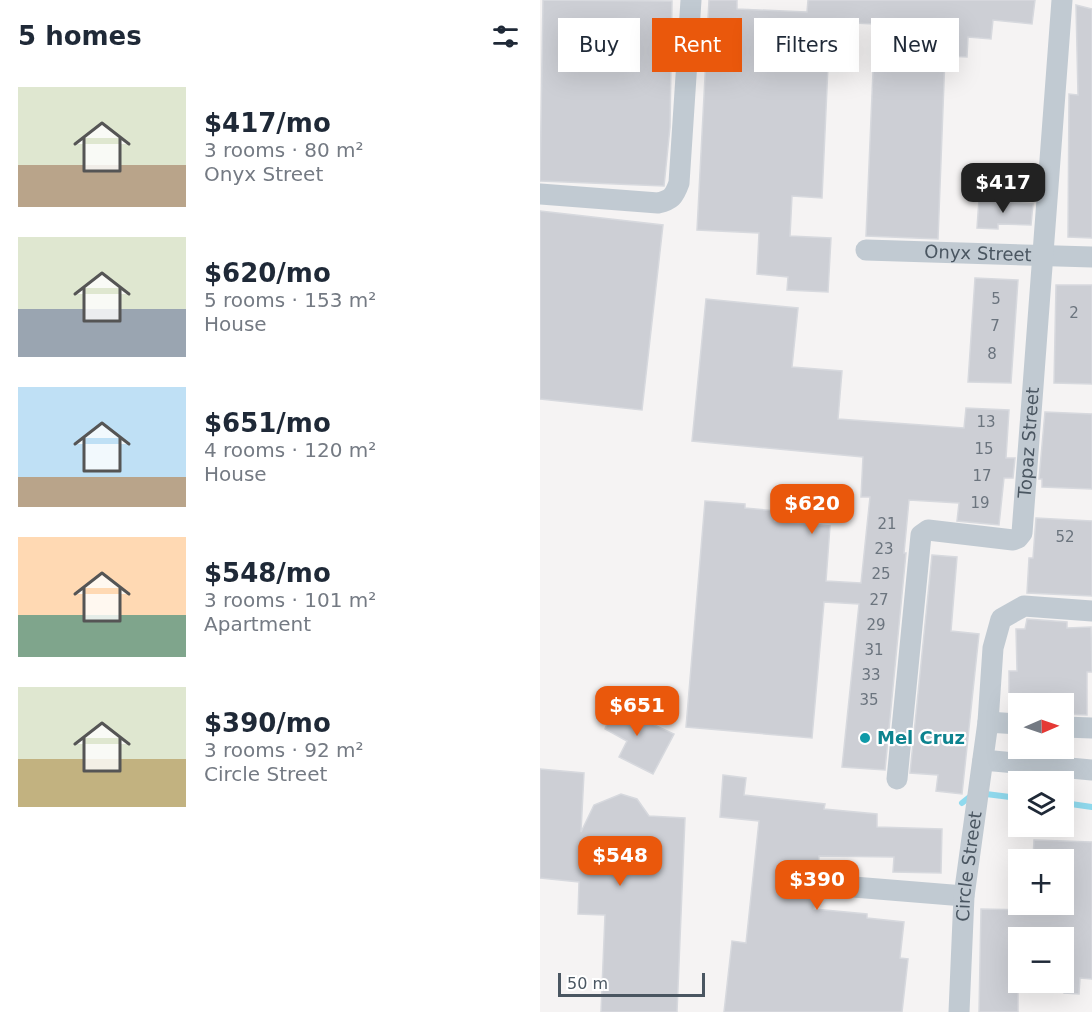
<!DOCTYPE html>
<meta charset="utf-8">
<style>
:root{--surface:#fff;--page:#f6f6f7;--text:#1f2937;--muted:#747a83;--accent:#ea580c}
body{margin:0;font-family:"DejaVu Sans",sans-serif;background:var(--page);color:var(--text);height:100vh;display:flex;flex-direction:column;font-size:22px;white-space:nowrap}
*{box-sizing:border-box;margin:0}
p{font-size:20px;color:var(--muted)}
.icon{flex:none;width:33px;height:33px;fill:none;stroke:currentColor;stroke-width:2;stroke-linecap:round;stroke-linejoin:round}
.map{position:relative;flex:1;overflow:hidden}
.panel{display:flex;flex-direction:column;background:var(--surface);width:540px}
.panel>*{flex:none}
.banner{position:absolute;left:18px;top:18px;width:444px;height:54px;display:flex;gap:12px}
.needle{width:39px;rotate:88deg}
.buttons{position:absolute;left:468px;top:693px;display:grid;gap:12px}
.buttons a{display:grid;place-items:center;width:66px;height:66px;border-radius:0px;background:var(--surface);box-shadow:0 6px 24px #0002;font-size:30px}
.scale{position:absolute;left:18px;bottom:15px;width:147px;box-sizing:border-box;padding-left:6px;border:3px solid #4a5661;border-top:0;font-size:16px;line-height:21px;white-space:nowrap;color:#4a5661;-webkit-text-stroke:4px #fff;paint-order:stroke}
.price{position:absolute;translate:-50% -51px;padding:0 14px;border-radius:12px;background:var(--accent);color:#fff;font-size:20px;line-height:39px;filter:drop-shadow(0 2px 3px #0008)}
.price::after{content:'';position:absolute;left:50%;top:36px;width:18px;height:14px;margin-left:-9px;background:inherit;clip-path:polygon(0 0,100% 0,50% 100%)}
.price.active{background:#222;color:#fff}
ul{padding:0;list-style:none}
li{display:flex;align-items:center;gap:18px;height:150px;padding:0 18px}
li span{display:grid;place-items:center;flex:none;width:168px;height:120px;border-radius:0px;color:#555}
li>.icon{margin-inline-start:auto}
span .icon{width:72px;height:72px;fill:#fffc;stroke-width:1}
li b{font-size:26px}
h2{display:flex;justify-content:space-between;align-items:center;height:72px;padding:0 18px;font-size:26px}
.pill{padding:0 21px;border-radius:0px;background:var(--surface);box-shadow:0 6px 24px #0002;font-size:21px;line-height:54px}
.pill.active{background:var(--accent);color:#fff}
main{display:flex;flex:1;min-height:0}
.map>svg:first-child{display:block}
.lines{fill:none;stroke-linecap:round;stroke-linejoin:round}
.stream{stroke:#90daee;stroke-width:6}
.building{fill:#cdcfd5;stroke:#d7d9de;stroke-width:1.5}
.minor{stroke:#c1cad2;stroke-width:21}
.culture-dot{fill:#0f9aa8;stroke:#fff;stroke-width:2}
.labels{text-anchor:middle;stroke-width:4.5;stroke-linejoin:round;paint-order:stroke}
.number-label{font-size:15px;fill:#6b747e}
.street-label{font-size:18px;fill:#4a5661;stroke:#fff}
.culture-label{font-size:18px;font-weight:bold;fill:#0d838f;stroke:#fff;text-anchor:start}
</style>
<main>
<section class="panel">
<h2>5 homes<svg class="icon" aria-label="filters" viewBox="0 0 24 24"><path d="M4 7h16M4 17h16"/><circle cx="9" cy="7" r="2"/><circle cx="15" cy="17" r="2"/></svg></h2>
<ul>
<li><span style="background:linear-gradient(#dfe7d0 65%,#b9a48a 0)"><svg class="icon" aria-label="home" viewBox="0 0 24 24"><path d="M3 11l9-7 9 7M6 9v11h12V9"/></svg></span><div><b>$417/mo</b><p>3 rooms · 80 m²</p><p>Onyx Street</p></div></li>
<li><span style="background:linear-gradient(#dfe7d0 60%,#9aa5b1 0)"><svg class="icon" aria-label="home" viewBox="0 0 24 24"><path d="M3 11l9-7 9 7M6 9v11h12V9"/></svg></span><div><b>$620/mo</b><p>5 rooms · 153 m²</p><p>House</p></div></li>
<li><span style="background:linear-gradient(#bfe0f5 75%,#b9a48a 0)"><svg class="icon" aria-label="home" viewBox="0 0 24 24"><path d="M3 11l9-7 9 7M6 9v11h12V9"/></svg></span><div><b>$651/mo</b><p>4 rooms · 120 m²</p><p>House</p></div></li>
<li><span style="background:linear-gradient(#ffd9b3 65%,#7fa58c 0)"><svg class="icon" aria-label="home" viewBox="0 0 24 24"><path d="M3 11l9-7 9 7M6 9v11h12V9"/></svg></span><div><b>$548/mo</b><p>3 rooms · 101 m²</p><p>Apartment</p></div></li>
<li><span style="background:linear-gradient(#dfe7d0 60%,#c2b280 0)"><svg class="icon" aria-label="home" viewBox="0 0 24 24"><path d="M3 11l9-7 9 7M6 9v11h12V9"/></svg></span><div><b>$390/mo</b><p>3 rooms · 92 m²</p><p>Circle Street</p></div></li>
</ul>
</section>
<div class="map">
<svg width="552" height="1012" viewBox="0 0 552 1012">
<rect width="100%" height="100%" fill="#f5f3f3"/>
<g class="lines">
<g class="stream">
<polyline points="446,794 478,798"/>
<polyline points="422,803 432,795"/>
<polyline points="524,803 552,807"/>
</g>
</g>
<g class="building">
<polygon points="3,0 132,1 130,127 124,186 0,181"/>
<polygon points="169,0 197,0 197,9 267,12 268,0 495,0 492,24 453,20 451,39 428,37 427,57 405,56 398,239 326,236 335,24 290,22 282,198 252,196 250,236 291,238 288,292 247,290 248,277 217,274 219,233 157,230"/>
<polygon points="536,5 552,9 552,238 528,237 529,94 538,95"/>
<polygon points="439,199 493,204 491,225 458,224 458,229 437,228"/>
<polygon points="0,211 123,225 102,410 0,399"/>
<polygon points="435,278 478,280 471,383 428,382"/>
<polygon points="516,285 552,285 552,384 514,383"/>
<polygon points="166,299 258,308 252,367 302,371 298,419 424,428 426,408 469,410 466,458 475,458 473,478 464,478 459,525 417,521 419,503 369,500 364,553 366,553 345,770 302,767 319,604 284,602 272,738 146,727 165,501 205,504 205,508 236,511 235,521 290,526 286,581 321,583 330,497 321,497 323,457 152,441"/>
<polygon points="505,412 552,414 552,489 502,487 502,479 499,479"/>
<polygon points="496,518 552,521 552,596 487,593 489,558 493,558"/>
<polygon points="392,555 417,557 411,631 439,634 422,794 396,791 398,775 370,773"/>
<polygon points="487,619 527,622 527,628 551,627 552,672 547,672 547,715 524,714 524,704 469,704 469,671 477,671 476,629 485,629"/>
<polygon points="65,702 134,734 113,774 79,757 87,741 65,729 67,724 57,718"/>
<polygon points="0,769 44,773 41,832 54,805 81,794 97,799 109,816 145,818 137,1012 61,1012 65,915 38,914 39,882 0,878"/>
<polygon points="183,775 206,778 204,795 285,804 284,809 337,814 337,827 402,829 401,873 353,872 354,857 279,856 274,909 327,914 327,918 364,922 360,958 368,959 362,1012 184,1012 192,941 206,943 219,821 180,817"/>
<polygon points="494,840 552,842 552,979 540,978 539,994 524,993 524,938 478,938 478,1012 439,1012 441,909 492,910 492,904 524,904 524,860 493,860"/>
</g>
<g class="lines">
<g class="minor">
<path d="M0 194 118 203C131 200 134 197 139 183L151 0"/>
<path id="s1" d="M326 250 552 257"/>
<polyline points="448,722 453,648 461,619 484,606 552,611"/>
<polyline points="524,727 552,728"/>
<polyline points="443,760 552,770"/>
<path id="s2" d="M357 779 381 535 388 530 473 540 478 538 482 533 522 0"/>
<polyline points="289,885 424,896"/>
<path id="s3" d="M419 1012 424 896 448 722 478 724"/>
</g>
</g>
<circle class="culture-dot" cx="325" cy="738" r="6"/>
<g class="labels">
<g class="number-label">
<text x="456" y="304">5</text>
<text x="534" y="318">2</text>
<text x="455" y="331">7</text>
<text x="452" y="359">8</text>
<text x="446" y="427">13</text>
<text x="444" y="454">15</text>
<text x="442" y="481">17</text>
<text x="440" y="508">19</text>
<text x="347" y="529">21</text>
<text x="525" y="542">52</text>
<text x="344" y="554">23</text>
<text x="341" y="579">25</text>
<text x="339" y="605">27</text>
<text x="336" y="630">29</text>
<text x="334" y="655">31</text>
<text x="331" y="680">33</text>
<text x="329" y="705">35</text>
</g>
<g class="street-label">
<text dy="6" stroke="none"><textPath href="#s1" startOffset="112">Onyx Street</textPath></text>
<text dy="6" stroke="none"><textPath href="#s2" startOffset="442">Topaz Street</textPath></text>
<text dy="6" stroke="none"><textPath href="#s3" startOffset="146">Circle Street</textPath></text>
</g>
<g class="culture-label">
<text x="337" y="744">Mel Cruz</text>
</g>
</g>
</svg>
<div class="buttons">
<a><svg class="needle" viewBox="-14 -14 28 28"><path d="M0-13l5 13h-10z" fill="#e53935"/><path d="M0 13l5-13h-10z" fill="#747a83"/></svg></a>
<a><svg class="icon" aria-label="layers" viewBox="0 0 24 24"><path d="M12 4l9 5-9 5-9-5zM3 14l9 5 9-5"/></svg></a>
<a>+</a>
<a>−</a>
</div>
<div class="scale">50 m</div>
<b class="price active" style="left:463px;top:214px">$417</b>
<b class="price" style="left:272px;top:535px">$620</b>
<b class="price" style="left:97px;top:737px">$651</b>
<b class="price" style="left:80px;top:887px">$548</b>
<b class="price" style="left:277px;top:911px">$390</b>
<div class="banner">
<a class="pill">Buy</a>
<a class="pill active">Rent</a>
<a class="pill">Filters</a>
<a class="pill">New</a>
</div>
</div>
</main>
